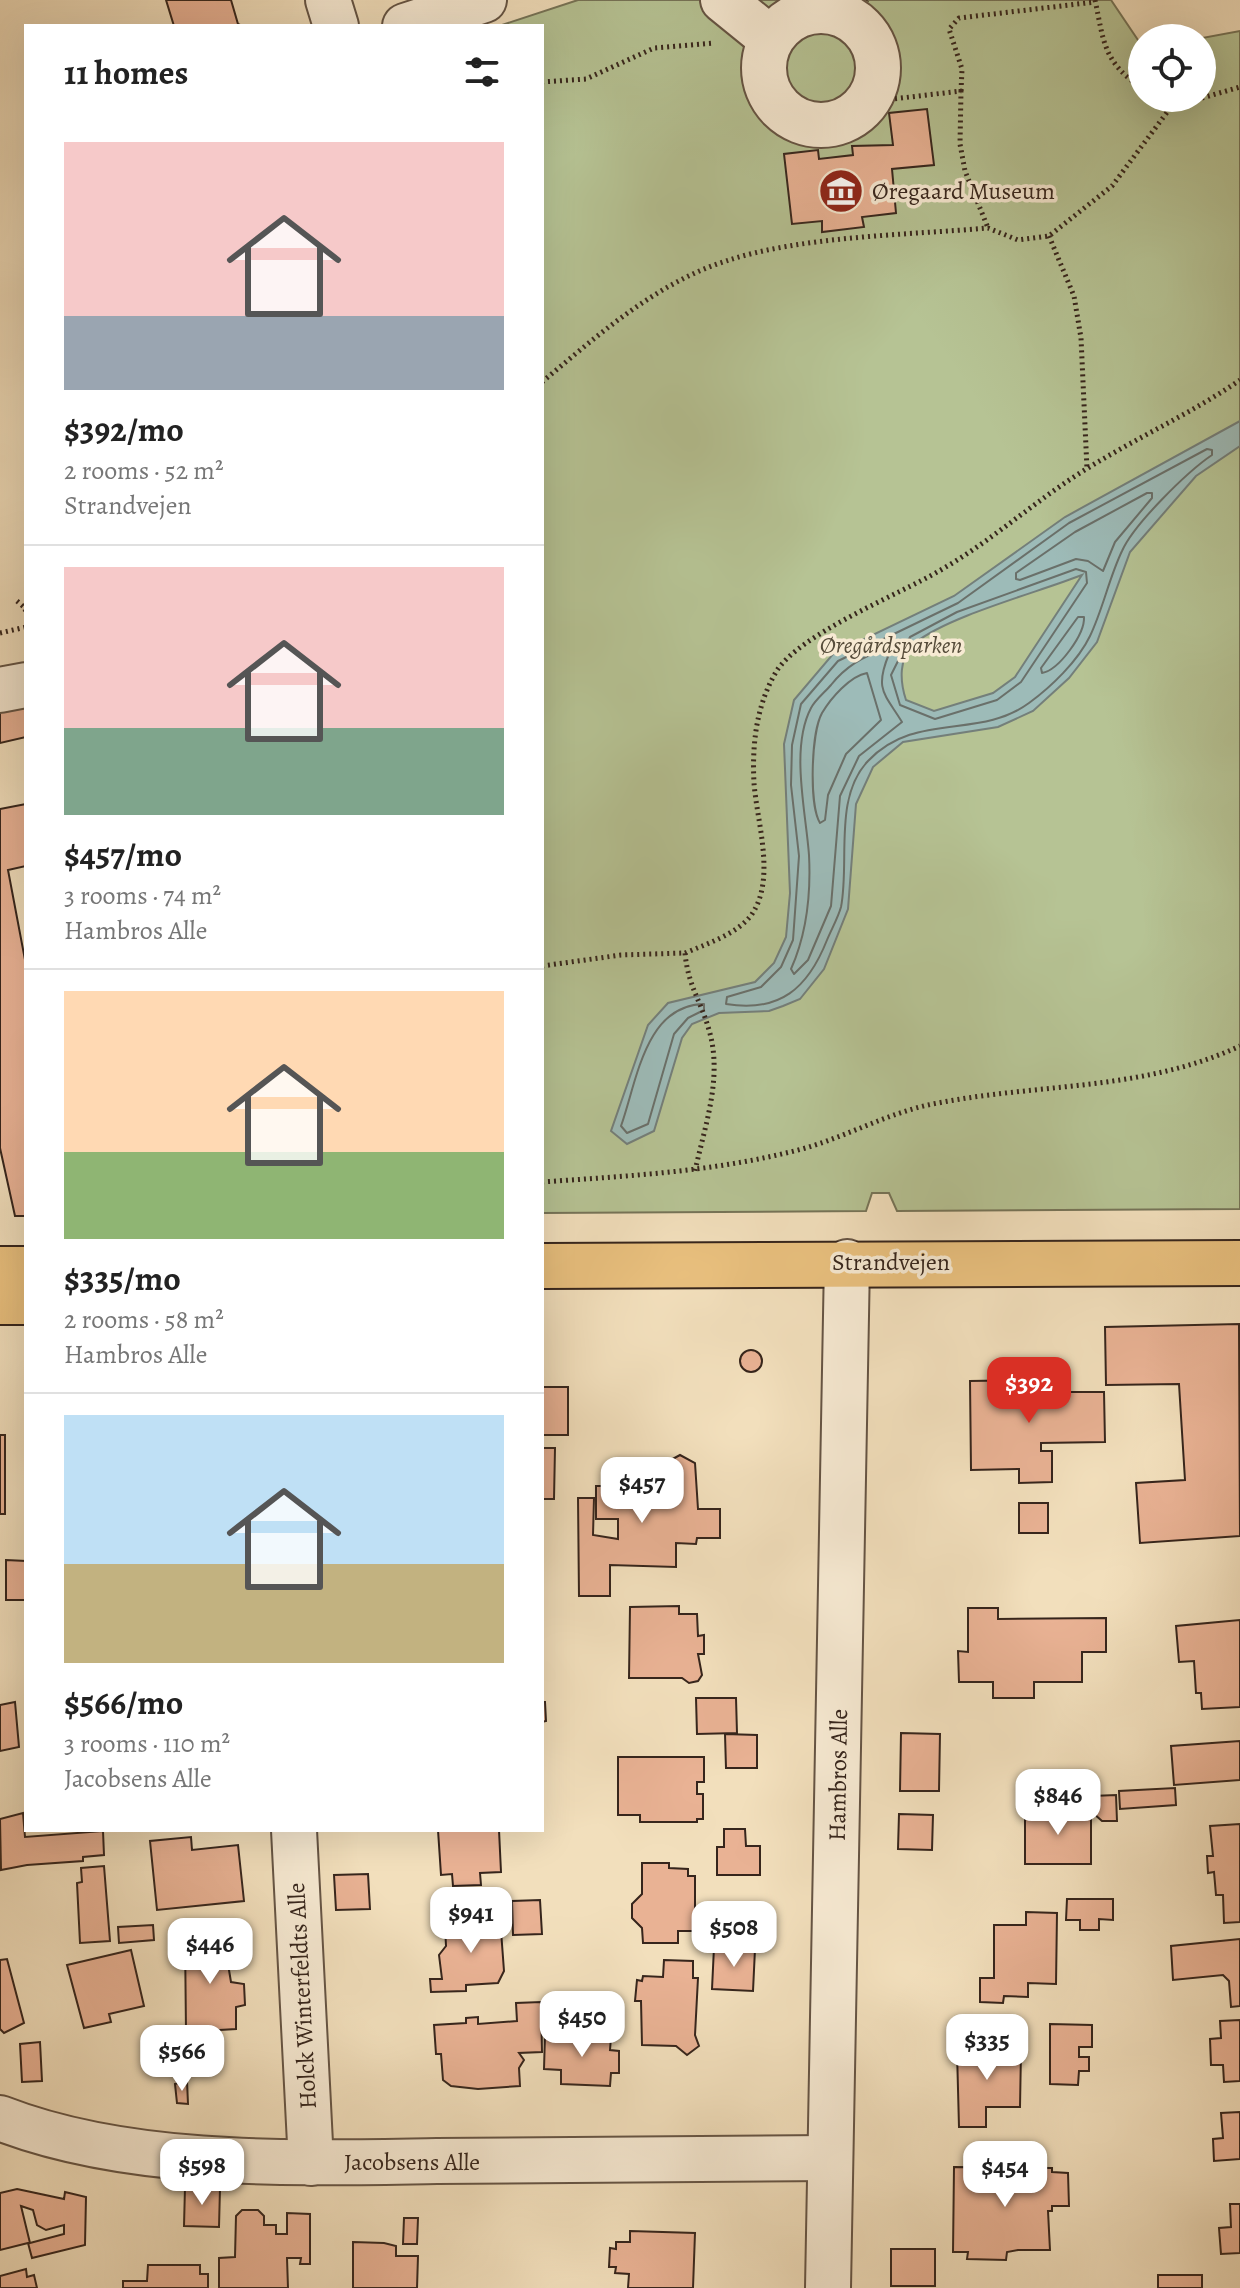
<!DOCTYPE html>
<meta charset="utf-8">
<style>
:root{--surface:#fff;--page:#f6f6f6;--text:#222;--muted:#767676;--line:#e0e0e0;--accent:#d93025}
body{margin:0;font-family:Alegreya,serif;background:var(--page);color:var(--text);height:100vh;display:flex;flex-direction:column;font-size:30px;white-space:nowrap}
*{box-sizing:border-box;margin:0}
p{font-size:26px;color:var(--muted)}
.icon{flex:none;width:44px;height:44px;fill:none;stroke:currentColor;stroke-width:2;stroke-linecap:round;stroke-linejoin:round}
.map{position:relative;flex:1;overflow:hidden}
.drawer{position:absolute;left:24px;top:24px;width:520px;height:1808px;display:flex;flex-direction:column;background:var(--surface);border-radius:0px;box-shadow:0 8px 32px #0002}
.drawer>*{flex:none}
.buttons{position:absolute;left:1128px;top:24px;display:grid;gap:16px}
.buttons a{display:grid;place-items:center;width:88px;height:88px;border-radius:50%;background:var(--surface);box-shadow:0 8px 32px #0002;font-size:40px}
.price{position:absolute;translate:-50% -68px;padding:0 18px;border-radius:16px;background:#fff;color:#222;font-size:26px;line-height:52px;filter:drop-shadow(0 2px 4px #0008)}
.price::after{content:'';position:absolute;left:50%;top:48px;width:24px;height:18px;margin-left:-12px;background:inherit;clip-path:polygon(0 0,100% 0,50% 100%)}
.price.active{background:var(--accent);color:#fff}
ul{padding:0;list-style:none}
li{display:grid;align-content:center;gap:16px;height:424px;padding:0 40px}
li+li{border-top:2px solid var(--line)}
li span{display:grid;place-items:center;height:248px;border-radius:0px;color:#555}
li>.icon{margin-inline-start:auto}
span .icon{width:144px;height:144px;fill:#fffc;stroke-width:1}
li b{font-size:34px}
h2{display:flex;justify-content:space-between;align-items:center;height:96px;padding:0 40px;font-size:34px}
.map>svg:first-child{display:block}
.green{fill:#b6c394;stroke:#767458;stroke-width:2}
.water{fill:#9dbbb8;stroke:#747f7a;stroke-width:2;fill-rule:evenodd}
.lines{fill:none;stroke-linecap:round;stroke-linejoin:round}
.shore{stroke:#6a706a;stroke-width:2}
.building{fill:#e9b294;stroke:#36251c;stroke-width:2;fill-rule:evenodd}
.minor-casing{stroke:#655444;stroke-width:48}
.major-casing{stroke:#36251c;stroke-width:48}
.path{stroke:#36251c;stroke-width:5;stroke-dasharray:2 4;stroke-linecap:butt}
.minor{stroke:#f7ead3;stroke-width:44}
.major{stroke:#e9c07e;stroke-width:44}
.labels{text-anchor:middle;stroke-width:7;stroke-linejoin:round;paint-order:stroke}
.poi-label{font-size:24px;fill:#36251c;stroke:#f7ead3;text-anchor:start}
.park-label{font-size:24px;font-style:italic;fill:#564c3a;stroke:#f7ead3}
.street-label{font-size:24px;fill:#36251c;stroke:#f7ead3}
</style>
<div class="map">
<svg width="1240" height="2288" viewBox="0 0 1240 2288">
<rect width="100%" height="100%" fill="#f2dfbc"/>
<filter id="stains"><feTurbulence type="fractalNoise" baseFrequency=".0025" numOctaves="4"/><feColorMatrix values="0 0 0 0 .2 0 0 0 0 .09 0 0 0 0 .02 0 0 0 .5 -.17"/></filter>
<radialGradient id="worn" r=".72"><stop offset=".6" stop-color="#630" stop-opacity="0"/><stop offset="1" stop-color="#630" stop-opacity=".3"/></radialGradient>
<polygon class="green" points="578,0 1111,0 1142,46 1142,98 1202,98 1202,38 1240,31 1240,1209 897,1211 889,1193 872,1193 866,1211 542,1213 542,26 499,26"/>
<path class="water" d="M1240 421V446L1196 476 1130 552 1097 642 1069 678 1033 711 998 727 903 742 873 767 856 804 848 909 824 969 800 999 783 1006 769 1011 719 1013 692 1024 682 1038 654 1131 627 1144 611 1131 648 1025 668 1003 755 982 774 963 786 937 790 893 784 744 794 700 833 654 954 596 1065 517ZM1082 575 1015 677 993 693 934 711 906 700C900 682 898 657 915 643 948 616 1039 592 1082 575Z"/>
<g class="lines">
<g class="shore">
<path d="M1207 449 1212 450V455C1187 472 1134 524 1122 551 1109 578 1103 609 1090 636 1078 661 1051 687 1029 703 979 740 915 711 868 761 833 798 850 861 841 907 838 918 831 930 827 940 808 988 780 1013 726 1004L727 997 761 987 781 967 793 940 799 856 791 785 792 745 801 704 838 661 958 603 1069 523Z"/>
<polygon points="1147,493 1152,493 1152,498 1115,542 1103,571 1088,561 1076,559 1020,580 1016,579 1016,573 1075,532"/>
<polygon points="1076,569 1086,572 1087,583 1021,682 997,700 935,719 900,705 891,675 910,637 957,612"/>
<path d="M1084 617C1085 634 1059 670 1042 673L1041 668 1078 617Z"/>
<path d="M887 649 889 654C874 690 885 694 902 722L859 756 840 796 831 906 808 960 794 974 791 969C807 933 811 894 809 855 806 812 790 748 811 708 815 700 825 692 831 685 845 667 865 655 887 649Z"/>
<path d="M867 673 881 720 846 754 828 795 825 820 820 823C809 805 811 733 822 713 831 698 850 676 867 673Z"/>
<path d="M704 1004V1010L688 1018 674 1034 648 1124 627 1133 621 1126C637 1081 645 1005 704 1004Z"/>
</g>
</g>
<g class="building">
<polygon points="166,0 231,0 238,24 242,26 174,26"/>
<polygon points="927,109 934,165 892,169 896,213 862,217 864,227 822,232 822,221 792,224 784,154 818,150 819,159 853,155 852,146 893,145 889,113"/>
<polygon points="26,698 26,737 0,743 0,705"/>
<polygon points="26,804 26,866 8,870 26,965 26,1216 15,1216 0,1148 0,809"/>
<polygon points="1239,1324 1240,1536 1140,1543 1136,1483 1185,1480 1179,1384 1106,1385 1105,1327"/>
<circle cx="751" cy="1361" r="11"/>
<polygon points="1040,1380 1040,1392 1104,1392 1105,1442 1041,1443 1041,1451 1052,1451 1052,1482 1019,1483 1019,1469 971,1470 970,1381"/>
<rect x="542" y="1387" width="26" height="48"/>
<rect x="0" y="1435" width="5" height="79"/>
<polygon points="542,1448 555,1448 554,1499 542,1499"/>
<polygon points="680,1455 695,1463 698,1509 720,1509 720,1538 697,1538 696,1544 676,1543 676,1567 610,1565 610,1596 579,1596 578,1498 594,1498 593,1535 618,1539 618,1519 596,1519 596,1486 620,1486 620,1482 642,1483 650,1477 666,1483 669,1461"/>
<rect x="1019" y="1503" width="29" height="30"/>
<polygon points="6,1560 26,1561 25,1600 6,1600"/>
<polygon points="679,1606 679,1614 697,1614 698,1636 704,1635 704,1654 698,1654 702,1675 698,1681 689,1683 682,1678 629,1678 630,1607"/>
<polygon points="968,1608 998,1608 998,1619 1106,1618 1106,1652 1082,1652 1082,1682 1034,1682 1034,1698 993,1698 993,1682 959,1682 958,1651 968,1652"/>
<polygon points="1240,1620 1240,1707 1202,1709 1201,1693 1196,1693 1194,1661 1179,1662 1176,1626"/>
<polygon points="696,1698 736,1698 737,1733 697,1734"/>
<polygon points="15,1702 19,1747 0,1751 0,1705"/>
<polygon points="542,1702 545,1702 546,1721 542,1722"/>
<polygon points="901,1733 940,1734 939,1791 900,1791"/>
<polygon points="725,1734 757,1735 757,1768 726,1768"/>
<polygon points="1240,1741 1240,1780 1174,1785 1171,1746"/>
<polygon points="618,1757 704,1757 704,1782 697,1782 697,1794 703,1794 703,1819 697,1819 697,1822 640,1822 640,1815 618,1815"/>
<polygon points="1175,1788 1176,1805 1120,1809 1119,1791"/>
<polygon points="1116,1795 1117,1821 1102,1821 1093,1813 1092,1796"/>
<rect x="1025" y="1810" width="66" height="54"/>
<polygon points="23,1813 25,1837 103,1831 104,1855 83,1857 83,1861 27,1865 1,1870 0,1819"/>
<polygon points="899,1814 933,1815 932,1850 898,1849"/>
<polygon points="1240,1824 1240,1922 1224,1923 1223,1895 1216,1895 1214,1872 1208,1873 1207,1856 1213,1856 1210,1826"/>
<polygon points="724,1829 745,1829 746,1846 760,1846 760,1875 717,1875 717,1847 724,1847"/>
<polygon points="438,1830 499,1830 501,1872 480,1873 481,1885 453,1886 452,1874 441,1875"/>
<polygon points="191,1837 192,1850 238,1845 244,1901 157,1910 150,1841"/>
<polygon points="642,1863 669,1863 669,1868 688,1869 688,1876 695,1876 695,1931 678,1931 678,1943 643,1943 642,1928 632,1918 632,1904 642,1894"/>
<polygon points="104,1866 110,1941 80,1943 77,1883 82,1882 81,1868"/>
<polygon points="368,1874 370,1909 336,1910 334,1875"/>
<polygon points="1067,1899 1113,1899 1113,1920 1099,1919 1099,1930 1080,1930 1080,1920 1066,1920"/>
<polygon points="540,1900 542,1934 513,1935 512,1901"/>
<polygon points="1026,1912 1057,1913 1056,1984 1028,1983 1028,1997 1004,1996 1003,2003 980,2002 980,1978 994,1978 994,1925 1026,1925"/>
<polygon points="466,1917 500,1917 504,1971 498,1983 466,1985 466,1991 431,1992 430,1979 442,1979 439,1955 446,1946 445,1926 466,1923"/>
<polygon points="153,1925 154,1940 119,1943 118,1927"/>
<polygon points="223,1934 231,1982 244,1984 245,2005 236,2007 236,2029 186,2032 185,1936"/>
<polygon points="1240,1939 1240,2006 1231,2007 1229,1981 1223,1975 1173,1980 1171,1946"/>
<polygon points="714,1947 755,1949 753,1991 712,1989"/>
<polygon points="131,1950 144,2006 109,2014 111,2022 84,2028 67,1965"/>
<polygon points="7,1959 24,2023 4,2033 0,2029 0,1960"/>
<polygon points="664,1960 693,1961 693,1978 698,1978 695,2035 699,2046 687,2055 676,2046 642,2045 641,2001 635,2001 637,1980 642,1981 643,1976 663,1977"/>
<polygon points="541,2002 542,2052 519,2053 524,2060 519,2068 520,2086 478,2089 451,2086 443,2080 441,2054 436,2054 434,2025 466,2023 466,2018 478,2017 478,2024 517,2021 516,2003"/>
<polygon points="1240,2020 1240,2081 1224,2082 1223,2065 1211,2065 1210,2039 1221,2038 1220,2021"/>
<polygon points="1050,2024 1092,2025 1092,2047 1079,2047 1079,2057 1089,2057 1089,2071 1079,2071 1078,2085 1050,2084"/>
<polygon points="545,2035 611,2037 610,2050 619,2051 619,2073 611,2073 610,2086 561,2084 561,2070 544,2069"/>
<polygon points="40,2042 42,2081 22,2082 20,2044"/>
<polygon points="975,2042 1005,2042 1005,2051 1021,2051 1020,2107 986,2107 986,2127 959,2127 957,2051 975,2051"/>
<polygon points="187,2081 188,2104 177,2103 175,2084"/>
<polygon points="1240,2112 1240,2159 1214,2161 1213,2139 1223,2138 1221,2113"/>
<polygon points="954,2167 1052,2168 1052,2172 1068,2173 1069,2206 1052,2206 1052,2211 1048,2211 1050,2250 1018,2250 1007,2252 1006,2260 967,2259 968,2252 953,2252"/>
<polygon points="185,2187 220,2188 219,2227 184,2226"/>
<path d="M17 2189 64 2199 65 2192 86 2197 85 2245 32 2258 28 2243 0 2250V2193ZM21 2206 33 2210 37 2225 46 2230 64 2225V2234L30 2243Z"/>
<polygon points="1230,2204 1240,2204 1240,2253 1221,2254 1219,2228 1231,2227"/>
<polygon points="242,2210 258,2210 264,2216 264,2225 276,2225 276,2234 287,2234 287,2213 310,2214 310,2264 300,2264 301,2258 287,2258 288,2288 219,2288 219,2258 235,2257 236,2216"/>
<polygon points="404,2218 418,2218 417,2244 403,2244"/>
<polygon points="630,2231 695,2233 693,2288 628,2288 629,2274 615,2273 616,2267 609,2267 610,2248 616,2249 616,2242 630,2242"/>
<polygon points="353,2242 384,2243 396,2246 396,2256 418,2256 417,2288 353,2288"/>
<rect x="891" y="2249" width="44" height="37"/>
<polygon points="148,2265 200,2265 200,2274 208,2274 208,2288 123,2288 123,2281 147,2281"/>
<polygon points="26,2269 27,2277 34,2275 37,2288 0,2288 0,2276"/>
<rect x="1158" y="2275" width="44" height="13"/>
</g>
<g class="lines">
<g class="minor-casing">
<g id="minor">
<polyline points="328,0 336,26"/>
<polyline points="723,0 771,39"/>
<circle cx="821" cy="68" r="57"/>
<polyline points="405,26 484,0"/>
<polyline points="0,690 26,685"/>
<polyline points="294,1830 311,2163"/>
<path d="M0 2118C131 2169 298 2163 437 2161 568 2160 699 2159 830 2158"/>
<polyline points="828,2288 847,1262"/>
</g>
</g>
<g class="major-casing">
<g id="major">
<polyline points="542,1266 1240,1263"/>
<polyline points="0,1269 26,1269"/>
<polyline points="0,1302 26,1302"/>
</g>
</g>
<g class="path">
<path d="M1095 0C1104 42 1103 62 1142 88"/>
<polyline points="851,19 867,0"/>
<polyline points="542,82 586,79 654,48 714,43"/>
<polyline points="961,91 962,69 949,29 959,18 1095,2"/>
<polyline points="871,98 893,99 961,91 960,144 965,171 988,228"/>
<polyline points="1157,98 1171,107"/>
<polyline points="1202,98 1240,87"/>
<polyline points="1049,236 1074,296 1081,338 1087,469"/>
<path d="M542 382C597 336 656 283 726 261 801 236 907 235 988 228L1018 240 1049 236 1112 186 1171 107 1202 98"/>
<polyline points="17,601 25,608 26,615"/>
<polyline points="0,633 26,627"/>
<path d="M685 953C706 944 738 934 752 914 776 878 757 823 754 783 752 745 756 706 776 672 799 634 898 595 939 571 992 541 1037 499 1088 468 1138 437 1192 413 1240 380"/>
<path d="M542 966 621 955 685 953C688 986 701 1001 709 1030 723 1077 705 1125 695 1171"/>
<path d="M542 1182C627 1176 711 1172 794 1151 844 1139 887 1112 938 1103 1041 1083 1143 1091 1240 1046"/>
</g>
<use href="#minor" class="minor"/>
<use href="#major" class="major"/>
</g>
<defs>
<g id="museum-disc" transform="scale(2.3)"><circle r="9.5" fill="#8f2418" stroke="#f7ead3"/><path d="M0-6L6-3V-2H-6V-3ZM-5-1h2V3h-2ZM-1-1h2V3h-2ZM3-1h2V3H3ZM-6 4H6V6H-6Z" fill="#fff"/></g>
</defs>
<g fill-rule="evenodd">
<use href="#museum-disc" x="841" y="191"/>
</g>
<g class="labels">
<g class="poi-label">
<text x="872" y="199">Øregaard Museum</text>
</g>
<g class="park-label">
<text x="891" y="653">Øregårdsparken</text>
</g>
<g class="street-label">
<text x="891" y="1270">Strandvejen</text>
<text transform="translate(838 1775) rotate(-89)" y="8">Hambros Alle</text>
<text transform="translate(302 1996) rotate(-93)" y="8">Holck Winterfeldts Alle</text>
<text x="412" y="2170">Jacobsens Alle</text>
</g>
</g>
<rect width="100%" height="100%" filter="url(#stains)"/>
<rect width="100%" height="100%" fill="url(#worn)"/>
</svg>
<div class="buttons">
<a><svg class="icon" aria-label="locate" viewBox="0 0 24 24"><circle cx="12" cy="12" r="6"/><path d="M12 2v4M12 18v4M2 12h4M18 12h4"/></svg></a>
</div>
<b class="price active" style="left:1029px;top:1425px">$392</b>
<b class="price" style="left:642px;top:1525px">$457</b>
<b class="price" style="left:1058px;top:1837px">$846</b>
<b class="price" style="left:471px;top:1955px">$941</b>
<b class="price" style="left:734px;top:1969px">$508</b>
<b class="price" style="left:210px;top:1986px">$446</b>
<b class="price" style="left:582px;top:2059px">$450</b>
<b class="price" style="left:987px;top:2082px">$335</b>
<b class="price" style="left:182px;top:2093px">$566</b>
<b class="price" style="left:202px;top:2207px">$598</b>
<b class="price" style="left:1005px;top:2209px">$454</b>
<section class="drawer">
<h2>11 homes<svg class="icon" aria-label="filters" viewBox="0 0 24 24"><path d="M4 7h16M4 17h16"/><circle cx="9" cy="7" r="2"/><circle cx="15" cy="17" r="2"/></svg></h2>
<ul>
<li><span style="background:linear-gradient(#f6c9c9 70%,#9aa5b1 0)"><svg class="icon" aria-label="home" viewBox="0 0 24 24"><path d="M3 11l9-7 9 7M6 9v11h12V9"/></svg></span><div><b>$392/mo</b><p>2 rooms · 52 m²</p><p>Strandvejen</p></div></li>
<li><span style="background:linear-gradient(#f6c9c9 65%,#7fa58c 0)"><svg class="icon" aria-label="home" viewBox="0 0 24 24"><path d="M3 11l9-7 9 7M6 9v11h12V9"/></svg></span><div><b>$457/mo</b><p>3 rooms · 74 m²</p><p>Hambros Alle</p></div></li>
<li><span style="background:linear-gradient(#ffd9b3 65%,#8fb573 0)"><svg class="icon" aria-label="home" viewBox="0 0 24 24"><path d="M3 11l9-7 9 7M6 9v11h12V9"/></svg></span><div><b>$335/mo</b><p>2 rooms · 58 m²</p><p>Hambros Alle</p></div></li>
<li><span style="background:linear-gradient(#bfe0f5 60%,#c2b280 0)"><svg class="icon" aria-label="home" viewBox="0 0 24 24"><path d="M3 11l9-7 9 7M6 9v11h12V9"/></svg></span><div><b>$566/mo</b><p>3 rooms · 110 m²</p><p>Jacobsens Alle</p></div></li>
</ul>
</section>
</div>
